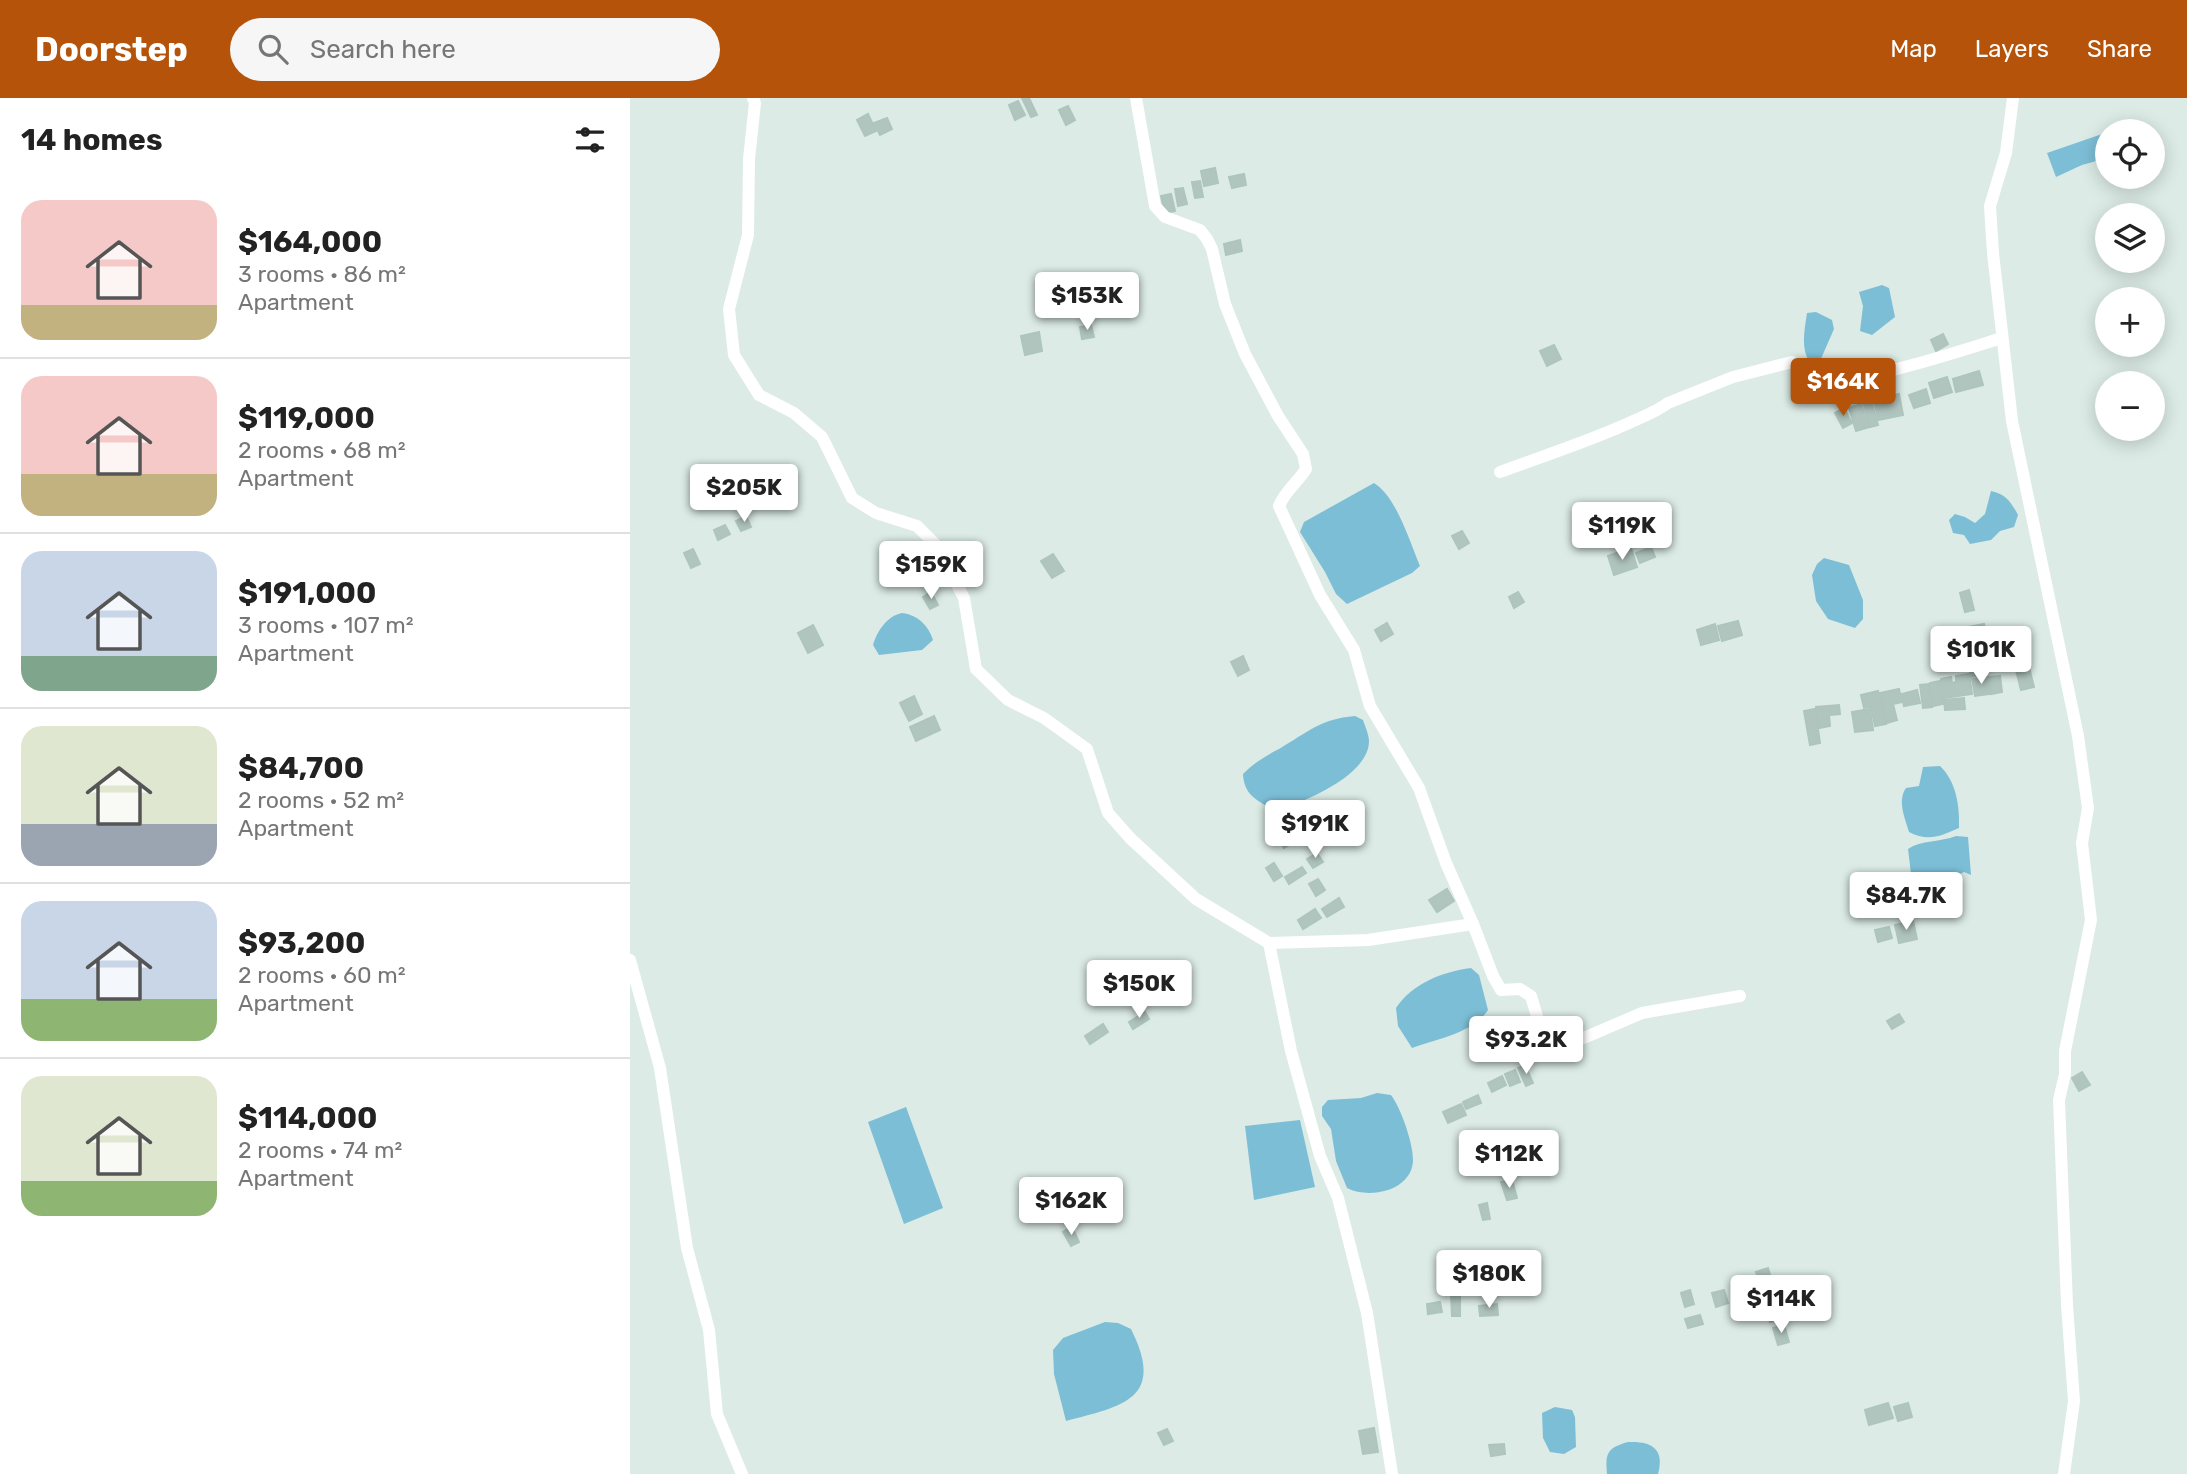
<!DOCTYPE html>
<meta charset="utf-8">
<style>
:root{--surface:#fff;--page:#f6f6f6;--text:#222;--muted:#767676;--line:#e0e0e0;--accent:#b45309}
body{margin:0;font-family:Rubik,sans-serif;background:var(--page);color:var(--text);height:100vh;display:flex;flex-direction:column;font-size:26px;white-space:nowrap}
*{box-sizing:border-box;margin:0}
p{font-size:23px;color:var(--muted)}
.icon{flex:none;width:38px;height:38px;fill:none;stroke:currentColor;stroke-width:2;stroke-linecap:round;stroke-linejoin:round}
.map{position:relative;flex:1;overflow:hidden}
.drawer{display:flex;flex-direction:column;background:var(--surface);width:630px}
.drawer>*{flex:none}
.tools{position:absolute;left:1465px;top:21px;display:grid;gap:14px}
.tools a{display:grid;place-items:center;width:70px;height:70px;border-radius:50%;background:var(--surface);box-shadow:0 4px 18px #0003;font-size:35px}
.price{position:absolute;translate:-50% -60px;padding:0 16px;border-radius:7px;background:#fff;color:#222;font-size:23px;line-height:46px;filter:drop-shadow(0 2px 4px #0008)}
.price::after{content:'';position:absolute;left:50%;top:42px;width:21px;height:16px;margin-left:-10px;background:inherit;clip-path:polygon(0 0,100% 0,50% 100%)}
.price.active{background:var(--accent);color:#fff}
ul{padding:0;list-style:none}
li{display:flex;align-items:center;gap:21px;height:175px;padding:0 21px}
li+li{border-top:2px solid var(--line)}
li span{display:grid;place-items:center;flex:none;width:196px;height:140px;border-radius:21px;color:#555}
li>.icon{margin-inline-start:auto}
span .icon{width:84px;height:84px;fill:#fffc;stroke-width:1}
li b{font-size:30px}
h2{display:flex;justify-content:space-between;align-items:center;height:84px;padding:0 21px;font-size:30px}
header{display:flex;align-items:center;gap:42px;box-sizing:border-box;height:98px;padding:0 35px;background:var(--accent);color:#fff}
header strong{font-size:33px}
nav{display:flex;gap:38px;margin-inline-start:auto;font-size:24px}
.search{width:490px;height:63px;background:var(--page);display:flex;align-items:center;gap:18px;box-sizing:border-box;padding:0 24px;border-radius:38px;color:var(--muted);font-size:26px}
main{display:flex;flex:1;min-height:0}
.map>svg:first-child{display:block}
.water{fill:#7dbed7}
.building{fill:#b1c5bf;stroke:#aec5be;stroke-width:2}
.lines{fill:none;stroke-linecap:round;stroke-linejoin:round}
.minor{stroke:#fff;stroke-width:12}
</style>
<header>
<strong>Doorstep</strong>
<div class="search"><svg class="icon" aria-label="search" viewBox="0 0 24 24"><circle cx="10" cy="10" r="6"/><path d="M15 15l6 6"/></svg>Search here</div>
<nav><a>Map</a><a>Layers</a><a>Share</a></nav>
</header>
<main>
<section class="drawer">
<h2>14 homes<svg class="icon" aria-label="filters" viewBox="0 0 24 24"><path d="M4 7h16M4 17h16"/><circle cx="9" cy="7" r="2"/><circle cx="15" cy="17" r="2"/></svg></h2>
<ul>
<li><span style="background:linear-gradient(#f6c9c9 75%,#c2b280 0)"><svg class="icon" aria-label="home" viewBox="0 0 24 24"><path d="M3 11l9-7 9 7M6 9v11h12V9"/></svg></span><div><b>$164,000</b><p>3 rooms · 86 m²</p><p>Apartment</p></div></li>
<li><span style="background:linear-gradient(#f6c9c9 70%,#c2b280 0)"><svg class="icon" aria-label="home" viewBox="0 0 24 24"><path d="M3 11l9-7 9 7M6 9v11h12V9"/></svg></span><div><b>$119,000</b><p>2 rooms · 68 m²</p><p>Apartment</p></div></li>
<li><span style="background:linear-gradient(#c9d6e8 75%,#7fa58c 0)"><svg class="icon" aria-label="home" viewBox="0 0 24 24"><path d="M3 11l9-7 9 7M6 9v11h12V9"/></svg></span><div><b>$191,000</b><p>3 rooms · 107 m²</p><p>Apartment</p></div></li>
<li><span style="background:linear-gradient(#dfe7d0 70%,#9aa5b1 0)"><svg class="icon" aria-label="home" viewBox="0 0 24 24"><path d="M3 11l9-7 9 7M6 9v11h12V9"/></svg></span><div><b>$84,700</b><p>2 rooms · 52 m²</p><p>Apartment</p></div></li>
<li><span style="background:linear-gradient(#c9d6e8 70%,#8fb573 0)"><svg class="icon" aria-label="home" viewBox="0 0 24 24"><path d="M3 11l9-7 9 7M6 9v11h12V9"/></svg></span><div><b>$93,200</b><p>2 rooms · 60 m²</p><p>Apartment</p></div></li>
<li><span style="background:linear-gradient(#dfe7d0 75%,#8fb573 0)"><svg class="icon" aria-label="home" viewBox="0 0 24 24"><path d="M3 11l9-7 9 7M6 9v11h12V9"/></svg></span><div><b>$114,000</b><p>2 rooms · 74 m²</p><p>Apartment</p></div></li>
</ul>
</section>
<div class="map">
<svg width="1557" height="1376" viewBox="0 0 1557 1376">
<rect width="100%" height="100%" fill="#dcebe6"/>
<g class="water">
<polygon points="1475,35 1477,60 1452,67 1426,79 1417,55"/>
<polygon points="1252,187 1259,190 1265,219 1242,237 1230,233 1233,208 1229,194"/>
<path d="M1186 214 1202 222 1204 231 1190 263 1178 261C1171 248 1175 229 1177 215Z"/>
<path d="M744 385C766 398 780 444 790 468L782 475 717 506 706 496 695 474 670 434 674 424Z"/>
<path d="M1361 393C1376 396 1381 404 1388 417L1384 429 1370 433 1361 442 1340 446 1334 437 1323 435 1319 422 1325 416 1335 419 1345 425 1355 416Z"/>
<polygon points="1194,460 1219,467 1233,502 1233,521 1225,530 1198,521 1186,503 1182,477 1187,466"/>
<path d="M272 515C288 517 298 527 303 542L292 552 249 557 243 547C247 533 257 518 272 515Z"/>
<path d="M725 618 733 622C735 628 739 637 739 643 739 678 673 704 646 713 628 703 614 698 613 676 624 665 635 658 649 651 678 634 690 621 725 618Z"/>
<path d="M1310 668C1326 683 1330 708 1329 730 1311 738 1298 744 1279 734 1275 720 1267 703 1276 690L1289 688 1293 669Z"/>
<path d="M1326 738 1338 739 1341 777 1334 774 1297 792 1294 787 1282 784 1278 751C1291 742 1311 744 1326 738Z"/>
<path d="M841 870 849 877 858 912C843 935 807 941 782 950L768 928 766 910C783 885 812 874 841 870Z"/>
<path d="M747 995 761 997C771 1010 784 1047 783 1064 780 1094 738 1101 717 1090L706 1063 701 1031 692 1018V1009L698 1002 731 1000Z"/>
<polygon points="276,1009 313,1110 274,1126 238,1024"/>
<polygon points="670,1022 685,1089 624,1102 615,1028"/>
<path d="M475 1224 488 1225 501 1231C536 1301 493 1308 436 1323L424 1276 423 1252 433 1240Z"/>
<polygon points="925,1309 942,1312 945,1319 946,1349 934,1356 920,1354 913,1340 912,1315"/>
<path d="M998 1344C1021 1343 1035 1350 1028 1376H977C975 1355 977 1350 998 1344Z"/>
</g>
<g class="building">
<polygon points="392,0 399,0 407,17 401,19"/>
<polygon points="388,3 395,17 385,22 379,7"/>
<polygon points="438,8 445,22 436,27 429,12"/>
<polygon points="238,16 246,33 235,38 227,22"/>
<polygon points="257,20 262,31 250,37 244,25"/>
<polygon points="585,70 588,85 574,88 571,73"/>
<polygon points="614,76 616,87 602,90 599,79"/>
<polygon points="570,83 573,99 565,100 562,84"/>
<polygon points="553,90 557,106 548,108 545,91"/>
<polygon points="541,96 545,113 535,115 531,98"/>
<polygon points="610,142 612,153 596,157 594,146"/>
<polygon points="484,197 488,215 473,218 470,200"/>
<polygon points="461,227 464,239 452,241 450,229"/>
<polygon points="409,234 412,253 395,257 391,238"/>
<polygon points="1313,236 1318,246 1306,253 1301,242"/>
<polygon points="924,247 931,261 917,268 910,253"/>
<polygon points="1349,273 1353,287 1326,294 1323,281"/>
<polygon points="1317,279 1322,294 1304,300 1299,285"/>
<polygon points="1296,291 1300,305 1284,310 1279,297"/>
<polygon points="1269,296 1273,317 1248,322 1244,301"/>
<polygon points="1241,302 1248,327 1240,329 1233,304"/>
<polygon points="1231,306 1239,329 1226,333 1219,310"/>
<polygon points="1214,310 1222,325 1213,330 1205,315"/>
<polygon points="116,418 121,429 111,433 106,423"/>
<polygon points="95,427 100,436 88,442 84,432"/>
<polygon points="832,433 839,445 829,451 822,438"/>
<polygon points="1021,449 1025,459 1010,465 1006,455"/>
<polygon points="1001,450 1007,469 984,477 978,458"/>
<polygon points="63,451 70,466 61,470 54,455"/>
<polygon points="423,456 434,473 422,480 411,463"/>
<polygon points="1339,492 1344,512 1335,514 1330,495"/>
<polygon points="301,494 308,507 300,511 293,499"/>
<polygon points="888,494 894,504 884,510 879,499"/>
<polygon points="1108,523 1112,537 1092,543 1088,528"/>
<polygon points="757,525 763,536 751,543 745,532"/>
<polygon points="1085,526 1089,542 1071,547 1067,532"/>
<polygon points="1354,526 1357,542 1336,546 1333,530"/>
<polygon points="183,527 193,547 178,555 168,535"/>
<polygon points="613,558 619,572 608,578 601,564"/>
<polygon points="1397,561 1404,589 1391,592 1384,564"/>
<polygon points="1352,563 1355,577 1341,579 1338,565"/>
<polygon points="1339,576 1342,596 1314,600 1311,581 1321,579 1322,585 1326,584 1326,578"/>
<polygon points="1370,578 1372,594 1361,596 1358,579"/>
<polygon points="1357,579 1360,596 1345,598 1342,581"/>
<polygon points="1310,583 1313,606 1303,608 1300,585"/>
<polygon points="1299,586 1302,609 1293,610 1290,587"/>
<polygon points="1269,591 1272,604 1263,606 1267,622 1257,625 1250,595"/>
<polygon points="1287,592 1290,605 1274,608 1272,596"/>
<polygon points="1248,593 1256,626 1245,628 1241,609 1234,610 1231,597"/>
<polygon points="284,598 292,616 279,623 270,605"/>
<polygon points="1334,600 1335,611 1315,612 1314,602"/>
<polygon points="1209,607 1210,616 1199,617 1200,628 1189,630 1186,609"/>
<polygon points="1185,611 1190,645 1180,647 1174,613"/>
<polygon points="1240,611 1243,632 1225,634 1222,614"/>
<polygon points="304,618 310,632 286,643 280,629"/>
<polygon points="670,726 676,736 654,750 648,740"/>
<polygon points="687,755 693,764 683,770 677,761"/>
<polygon points="644,765 652,778 644,783 636,770"/>
<polygon points="672,769 676,775 659,786 655,779"/>
<polygon points="688,781 695,792 686,798 679,786"/>
<polygon points="817,791 824,803 807,814 799,802"/>
<polygon points="709,800 714,809 697,819 692,811"/>
<polygon points="685,811 691,820 673,831 668,822"/>
<polygon points="1283,823 1287,841 1269,845 1265,827"/>
<polygon points="1259,829 1262,840 1248,844 1245,832"/>
<polygon points="515,914 519,921 503,931 499,924"/>
<polygon points="1269,916 1274,924 1262,931 1257,923"/>
<polygon points="473,926 478,934 460,946 455,938"/>
<polygon points="895,967 903,985 896,988 888,970"/>
<polygon points="885,972 890,984 880,988 875,976"/>
<polygon points="1452,974 1460,987 1449,993 1442,980"/>
<polygon points="872,978 876,987 862,994 858,985"/>
<polygon points="848,997 851,1005 836,1011 833,1004"/>
<polygon points="831,1006 836,1017 818,1025 813,1014"/>
<polygon points="882,1082 887,1100 877,1102 871,1084"/>
<polygon points="857,1105 860,1121 853,1122 849,1107"/>
<polygon points="442,1129 449,1144 441,1148 433,1134"/>
<polygon points="1138,1170 1142,1184 1131,1188 1126,1174"/>
<polygon points="1124,1184 1129,1199 1121,1201 1117,1187"/>
<polygon points="1148,1191 1153,1205 1137,1210 1133,1196"/>
<polygon points="1060,1192 1064,1206 1055,1209 1051,1195"/>
<polygon points="1094,1192 1098,1205 1086,1209 1082,1195"/>
<polygon points="821,1196 830,1196 830,1218 822,1218"/>
<polygon points="810,1204 812,1214 798,1216 797,1206"/>
<polygon points="867,1206 868,1217 850,1218 849,1208"/>
<polygon points="1148,1210 1152,1221 1140,1224 1137,1214"/>
<polygon points="1070,1217 1073,1226 1058,1230 1055,1221"/>
<polygon points="1154,1227 1159,1244 1148,1247 1143,1230"/>
<polygon points="1258,1305 1263,1320 1239,1327 1235,1312"/>
<polygon points="1278,1305 1282,1319 1268,1323 1264,1309"/>
<polygon points="744,1330 748,1354 733,1356 729,1333"/>
<polygon points="537,1331 543,1343 534,1347 528,1335"/>
<polygon points="874,1346 875,1356 861,1358 859,1347"/>
</g>
<g class="lines">
<g class="minor">
<polyline points="123,0 125,5 119,61 118,137 99,211 104,257 129,297 164,315 192,339 222,400 246,415 287,428 306,447 334,500 346,571 378,602 414,620 457,651 478,715 500,740 566,801 639,845 738,842 843,826"/>
<path d="M506 0 525 108 535 119 570 132 577 141 582 151 595 206 615 256 648 318 673 356 676 371C667 385 655 393 649 408L690 497 724 552 740 608 789 690 816 765 843 826 863 878 871 892 890 891 901 898 914 942 929 948 956 939 1012 915 1110 898"/>
<polyline points="1383,0 1376,55 1360,108 1363,155 1382,323 1448,638 1458,710 1452,745 1461,822 1435,953 1435,976 1429,1002 1437,1207 1444,1303 1434,1376"/>
<path d="M870 374C913 358 957 344 999 325 1012 319 1026 314 1038 305L1103 279 1162 264C1169 269 1177 276 1184 279 1216 292 1336 251 1372 240"/>
<polyline points="639,845 661,953 690,1058 708,1100 737,1215 762,1376"/>
<polyline points="0,862 30,970 57,1150 79,1232 87,1316 112,1376"/>
</g>
</g>
</svg>
<div class="tools">
<a><svg class="icon" aria-label="locate" viewBox="0 0 24 24"><circle cx="12" cy="12" r="6"/><path d="M12 2v4M12 18v4M2 12h4M18 12h4"/></svg></a>
<a><svg class="icon" aria-label="layers" viewBox="0 0 24 24"><path d="M12 4l9 5-9 5-9-5zM3 14l9 5 9-5"/></svg></a>
<a>+</a>
<a>−</a>
</div>
<b class="price" style="left:457px;top:234px">$153K</b>
<b class="price active" style="left:1213px;top:320px">$164K</b>
<b class="price" style="left:114px;top:426px">$205K</b>
<b class="price" style="left:992px;top:464px">$119K</b>
<b class="price" style="left:301px;top:503px">$159K</b>
<b class="price" style="left:1351px;top:588px">$101K</b>
<b class="price" style="left:685px;top:762px">$191K</b>
<b class="price" style="left:1276px;top:834px">$84.7K</b>
<b class="price" style="left:509px;top:922px">$150K</b>
<b class="price" style="left:896px;top:978px">$93.2K</b>
<b class="price" style="left:879px;top:1092px">$112K</b>
<b class="price" style="left:441px;top:1139px">$162K</b>
<b class="price" style="left:859px;top:1212px">$180K</b>
<b class="price" style="left:1151px;top:1237px">$114K</b>
</div>
</main>
